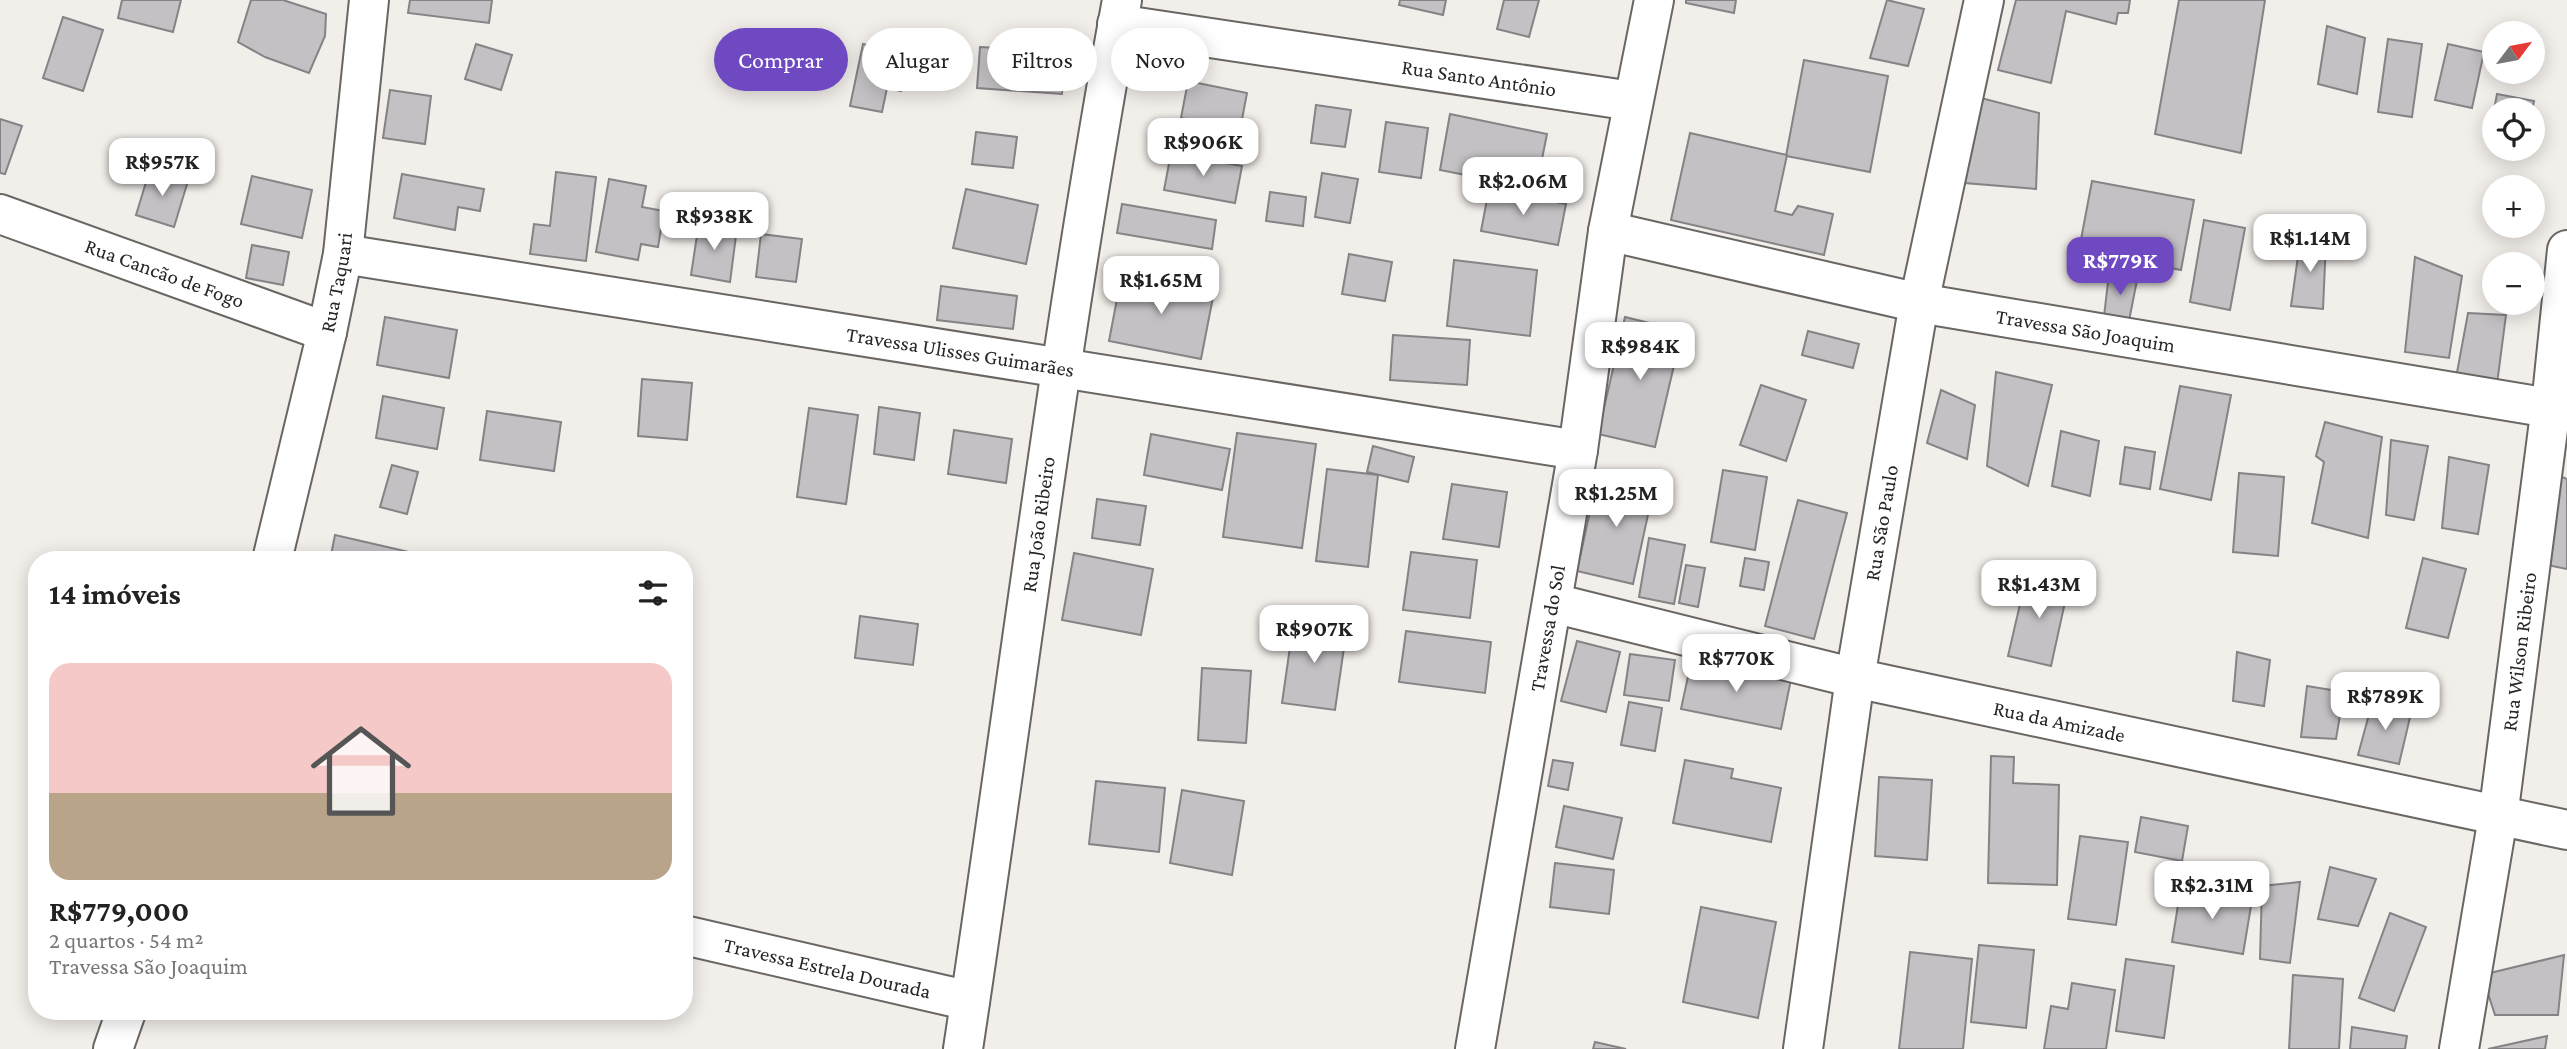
<!DOCTYPE html>
<html lang="pt">
<meta charset="utf-8">
<style>
:root{--surface:#fff;--page:#f2f2f2;--text:#222;--muted:#767676;--accent:#6e49c2}
body{margin:0;font-family:"Crimson Pro",serif;background:var(--page);color:var(--text);height:100vh;display:flex;flex-direction:column;font-size:26px;white-space:nowrap}
*{box-sizing:border-box;margin:0}
p{font-size:23px;color:var(--muted)}
.icon{flex:none;width:38px;height:38px;fill:none;stroke:currentColor;stroke-width:2;stroke-linecap:round;stroke-linejoin:round}
.map{position:relative;flex:1;overflow:hidden}
.side{position:absolute;left:28px;top:551px;width:665px;height:469px;display:flex;flex-direction:column;background:var(--surface);border-radius:28px;box-shadow:0 4px 18px #0003}
.side>*{flex:none}
.banner{position:absolute;left:714px;top:28px;width:665px;height:63px;display:flex;gap:14px}
.needle{width:46px;rotate:58deg}
.tools{position:absolute;left:2482px;top:21px;display:grid;gap:14px}
.tools a{display:grid;place-items:center;width:63px;height:63px;border-radius:50%;background:var(--surface);box-shadow:0 4px 18px #0003;font-size:35px}
.price{position:absolute;translate:-50% -60px;padding:0 16px;border-radius:14px;background:#fff;color:#222;font-size:23px;line-height:46px;filter:drop-shadow(0 2px 4px #0008)}
.price::after{content:'';position:absolute;left:50%;top:42px;width:21px;height:16px;margin-left:-10px;background:inherit;clip-path:polygon(0 0,100% 0,50% 100%)}
.price.selected{background:var(--accent);color:#fff}
ul{padding:0;list-style:none}
li{display:grid;align-content:center;gap:14px;height:371px;padding:0 21px}
li span{display:grid;place-items:center;height:217px;border-radius:21px;color:#555}
li>.icon{margin-inline-start:auto}
span .icon{width:126px;height:126px;fill:#fffc;stroke-width:1}
li b{font-size:30px}
h2{display:flex;justify-content:space-between;align-items:center;height:84px;padding:0 21px;font-size:30px}
.tag{padding:0 24px;border-radius:32px;background:var(--surface);box-shadow:0 4px 18px #0003;font-size:24px;line-height:63px}
.tag.selected{background:var(--accent);color:#fff}
.map>svg:first-child{display:block}
.building{fill:#c4c1c4;stroke:#868286;stroke-width:2}
.lines{fill:none;stroke-linecap:round;stroke-linejoin:round}
.minor-casing{stroke:#696663;stroke-width:42}
.minor{stroke:#fff;stroke-width:38}
.labels{text-anchor:middle;stroke-width:5;stroke-linejoin:round;paint-order:stroke}
.street-label{font-size:21px;fill:#282625;stroke:#f2eeea}
</style>
<div class="map">
<svg width="2567" height="1049" viewBox="0 0 2567 1049">
<rect width="100%" height="100%" fill="#f2eeea"/>
<g class="building">
<polygon points="122,0 181,0 173,32 118,18"/>
<polygon points="251,0 283,0 326,14 325,36 309,73 265,57 238,42"/>
<polygon points="410,0 492,0 489,23 408,13"/>
<polygon points="1400,0 1446,0 1443,15 1399,5"/>
<polygon points="1504,0 1539,0 1529,37 1497,29"/>
<polygon points="1686,0 1736,0 1734,13 1686,3"/>
<polygon points="1887,0 1924,9 1908,66 1870,58"/>
<polygon points="2016,0 2130,0 2128,13 2118,13 2116,24 2066,11 2051,83 1998,70"/>
<polygon points="2179,0 2265,0 2241,153 2155,134"/>
<polygon points="63,17 103,30 83,91 43,78"/>
<polygon points="2327,26 2365,38 2357,94 2318,84"/>
<polygon points="2388,39 2422,44 2412,117 2378,112"/>
<polygon points="476,44 512,55 501,90 465,79"/>
<polygon points="863,44 909,54 901,91 887,88 882,112 850,106"/>
<polygon points="2448,44 2484,52 2472,108 2435,100"/>
<polygon points="980,47 1065,52 1062,94 977,88"/>
<polygon points="1804,60 1888,76 1870,172 1786,156"/>
<polygon points="1188,81 1247,93 1240,130 1181,118"/>
<polygon points="390,90 431,96 425,144 383,138"/>
<polygon points="2497,94 2534,101 2532,111 2494,110"/>
<polygon points="1981,98 2039,113 2036,189 1965,183"/>
<polygon points="1316,105 1351,110 1345,147 1311,143"/>
<polygon points="2494,112 2494,143 2489,142"/>
<polygon points="1450,114 1547,134 1536,189 1440,170"/>
<polygon points="0,119 22,126 5,174 0,173"/>
<polygon points="1386,122 1428,128 1421,178 1379,172"/>
<polygon points="976,132 1017,137 1013,168 972,164"/>
<polygon points="1690,133 1787,155 1775,211 1792,215 1798,206 1833,214 1824,255 1671,220"/>
<polygon points="1171,153 1242,166 1235,203 1164,190"/>
<polygon points="150,169 188,181 174,227 136,215"/>
<polygon points="556,172 596,177 586,261 530,254 534,224 550,226"/>
<polygon points="1322,173 1358,179 1350,223 1315,217"/>
<polygon points="402,174 484,189 480,211 458,207 455,230 394,218"/>
<polygon points="252,176 312,190 302,238 241,224"/>
<polygon points="609,179 646,186 642,207 664,211 658,247 641,244 638,260 596,252"/>
<polygon points="2092,181 2194,200 2181,270 2079,250"/>
<polygon points="966,189 1038,205 1026,264 953,248"/>
<polygon points="1489,189 1566,204 1558,245 1481,231"/>
<polygon points="1270,192 1306,197 1303,226 1266,221"/>
<polygon points="1122,204 1216,220 1212,249 1117,233"/>
<polygon points="2204,220 2245,228 2230,310 2190,302"/>
<polygon points="699,222 737,228 730,282 691,275"/>
<polygon points="761,234 802,239 796,282 756,277"/>
<polygon points="2301,235 2326,242 2323,309 2291,306"/>
<polygon points="252,245 289,252 283,285 246,278"/>
<polygon points="1349,254 1392,262 1385,301 1342,294"/>
<polygon points="2415,257 2462,276 2449,358 2405,352"/>
<polygon points="1454,260 1537,270 1530,336 1447,326"/>
<polygon points="2110,265 2139,270 2127,331 2103,325"/>
<polygon points="1122,273 1214,292 1201,359 1109,341"/>
<polygon points="941,286 1017,296 1013,329 937,320"/>
<polygon points="2468,313 2506,315 2497,384 2456,378"/>
<polygon points="385,317 457,330 449,378 377,365"/>
<polygon points="1625,317 1682,331 1655,447 1598,434"/>
<polygon points="1808,331 1859,344 1853,368 1802,355"/>
<polygon points="1393,335 1470,340 1467,385 1390,380"/>
<polygon points="1996,372 2052,385 2028,486 1987,466"/>
<polygon points="642,379 692,383 687,440 638,436"/>
<polygon points="1761,385 1806,400 1786,461 1740,445"/>
<polygon points="2180,386 2231,395 2211,500 2160,489"/>
<polygon points="1941,390 1975,405 1967,459 1927,443"/>
<polygon points="383,396 444,408 437,449 376,438"/>
<polygon points="879,407 920,413 914,460 874,454"/>
<polygon points="809,408 858,415 846,504 797,497"/>
<polygon points="487,411 561,422 554,471 480,460"/>
<polygon points="2325,422 2382,437 2368,538 2312,523 2324,462 2316,456"/>
<polygon points="954,430 1012,439 1006,483 948,474"/>
<polygon points="2061,431 2099,441 2090,496 2052,486"/>
<polygon points="1237,433 1316,444 1302,548 1223,537"/>
<polygon points="1151,434 1230,449 1222,490 1144,475"/>
<polygon points="2391,440 2428,446 2414,520 2386,515"/>
<polygon points="1373,446 1414,457 1408,482 1367,472"/>
<polygon points="2125,447 2155,452 2150,489 2120,484"/>
<polygon points="2449,457 2489,465 2478,534 2442,528"/>
<polygon points="392,465 418,472 407,514 380,507"/>
<polygon points="1327,469 1378,475 1368,567 1316,561"/>
<polygon points="1723,470 1767,477 1755,550 1711,542"/>
<polygon points="2239,473 2284,477 2278,556 2233,552"/>
<polygon points="1598,475 1654,487 1633,584 1577,571"/>
<polygon points="2560,476 2567,479 2567,569 2547,565"/>
<polygon points="1452,484 1507,492 1499,547 1443,539"/>
<polygon points="1097,499 1146,506 1140,545 1092,538"/>
<polygon points="1798,500 1847,513 1814,639 1765,626"/>
<polygon points="335,535 422,555 421,560 330,560"/>
<polygon points="1649,538 1685,545 1674,604 1639,597"/>
<polygon points="1411,552 1477,560 1470,618 1403,610"/>
<polygon points="1074,553 1153,569 1141,635 1062,620"/>
<polygon points="1745,558 1769,562 1764,590 1740,586"/>
<polygon points="2423,558 2466,569 2448,638 2406,628"/>
<polygon points="1686,565 1705,568 1698,607 1679,603"/>
<polygon points="2027,574 2069,584 2051,666 2008,656"/>
<polygon points="860,616 918,624 913,665 855,658"/>
<polygon points="1294,619 1347,627 1335,710 1282,703"/>
<polygon points="1406,631 1491,642 1485,693 1399,682"/>
<polygon points="1577,641 1620,652 1606,712 1561,701"/>
<polygon points="2237,652 2270,660 2264,706 2233,701"/>
<polygon points="1630,654 1675,660 1669,701 1624,695"/>
<polygon points="1692,658 1791,679 1781,729 1681,709"/>
<polygon points="1202,668 1251,671 1246,743 1198,740"/>
<polygon points="2307,686 2344,692 2336,739 2301,737"/>
<polygon points="2374,696 2411,713 2399,764 2358,755"/>
<polygon points="1629,702 1662,708 1655,751 1621,745"/>
<polygon points="1991,756 2014,757 2013,783 2059,785 2057,885 1988,883"/>
<polygon points="1553,760 1573,763 1568,790 1548,786"/>
<polygon points="1685,760 1733,769 1731,778 1781,788 1771,842 1673,823"/>
<polygon points="1879,777 1932,780 1927,860 1875,856"/>
<polygon points="1096,781 1165,788 1159,852 1089,844"/>
<polygon points="1182,790 1244,801 1232,875 1170,863"/>
<polygon points="1564,806 1622,818 1613,859 1556,847"/>
<polygon points="2141,817 2188,826 2182,861 2135,852"/>
<polygon points="2080,836 2128,842 2116,925 2068,919"/>
<polygon points="1555,863 1614,870 1609,914 1550,907"/>
<polygon points="2330,867 2376,879 2358,926 2318,919"/>
<polygon points="2300,882 2290,963 2260,959 2262,886"/>
<polygon points="2181,887 2252,900 2243,954 2172,942"/>
<polygon points="1701,907 1776,922 1758,1018 1683,1002"/>
<polygon points="2390,913 2426,927 2394,1011 2359,998"/>
<polygon points="1979,945 2034,950 2026,1028 1971,1022"/>
<polygon points="1910,952 1972,959 1963,1049 1899,1049"/>
<polygon points="2564,955 2558,1015 2495,1015 2482,975"/>
<polygon points="2126,959 2174,966 2164,1038 2116,1031"/>
<polygon points="2293,975 2343,979 2339,1049 2289,1049"/>
<polygon points="2072,983 2115,990 2106,1049 2044,1049 2051,1006 2068,1009"/>
<polygon points="2352,1027 2407,1036 2405,1049 2350,1049"/>
<polygon points="2547,1036 2545,1049 2488,1049"/>
<polygon points="1595,1042 1626,1049 1593,1049"/>
</g>
<g class="lines">
<g class="minor-casing">
<g id="minor">
<path id="s1" d="M1117 24 1632 101"/>
<path id="s2" d="M0 214 327 332"/>
<path id="s3" d="M1608 231 1919 303 2567 411"/>
<path id="s4" d="M343 254 1578 450"/>
<path id="s5" d="M272 560 327 332 343 254 369 0"/>
<path id="s6" d="M1553 603 1855 678 2567 830"/>
<path id="s7" d="M684 935 970 1001"/>
<polyline points="113,1049 126,1012"/>
<path id="s8" d="M963 1049C1016 699 1058 348 1122 0"/>
<path id="s9" d="M1475 1049 1578 450 1608 231 1654 0"/>
<path id="s10" d="M1803 1049 1855 678 1919 303 1984 0"/>
<path id="s11" d="M2459 1049 2498 817 2551 406 2567 250"/>
</g>
</g>
<use href="#minor" class="minor"/>
</g>
<g class="labels">
<g class="street-label">
<text dy="7" stroke="none"><textPath href="#s1" startOffset="366">Rua Santo Antônio</textPath></text>
<text dy="7" stroke="none"><textPath href="#s2" startOffset="175">Rua Cancão de Fogo</textPath></text>
<text dy="7" stroke="none"><textPath href="#s5" startOffset="285">Rua Taquari</textPath></text>
<text dy="7" stroke="none"><textPath href="#s3" startOffset="488">Travessa São Joaquim</textPath></text>
<text dy="7" stroke="none"><textPath href="#s4" startOffset="625">Travessa Ulisses Guimarães</textPath></text>
<text dy="7" stroke="none"><textPath href="#s10" startOffset="532">Rua São Paulo</textPath></text>
<text dy="7" stroke="none"><textPath href="#s8" startOffset="530">Rua João Ribeiro</textPath></text>
<text dy="7" stroke="none"><textPath href="#s9" startOffset="427">Travessa do Sol</textPath></text>
<text dy="7" stroke="none"><textPath href="#s11" startOffset="402">Rua Wilson Ribeiro</textPath></text>
<text dy="7" stroke="none"><textPath href="#s6" startOffset="520">Rua da Amizade</textPath></text>
<text dy="7" stroke="none"><textPath href="#s7" startOffset="147">Travessa Estrela Dourada</textPath></text>
</g>
</g>
</svg>
<div class="tools">
<a><svg class="needle" viewBox="-14 -14 28 28"><path d="M0-13l5 13h-10z" fill="#e53935"/><path d="M0 13l5-13h-10z" fill="#767676"/></svg></a>
<a><svg class="icon" aria-label="locate" viewBox="0 0 24 24"><circle cx="12" cy="12" r="6"/><path d="M12 2v4M12 18v4M2 12h4M18 12h4"/></svg></a>
<a>+</a>
<a>−</a>
</div>
<b class="price" style="left:1203px;top:178px">R$906K</b>
<b class="price" style="left:162px;top:198px">R$957K</b>
<b class="price" style="left:1523px;top:217px">R$2.06M</b>
<b class="price" style="left:714px;top:252px">R$938K</b>
<b class="price" style="left:2310px;top:274px">R$1.14M</b>
<b class="price selected" style="left:2120px;top:297px">R$779K</b>
<b class="price" style="left:1161px;top:316px">R$1.65M</b>
<b class="price" style="left:1640px;top:382px">R$984K</b>
<b class="price" style="left:1616px;top:529px">R$1.25M</b>
<b class="price" style="left:2039px;top:620px">R$1.43M</b>
<b class="price" style="left:1314px;top:665px">R$907K</b>
<b class="price" style="left:1736px;top:694px">R$770K</b>
<b class="price" style="left:2385px;top:732px">R$789K</b>
<b class="price" style="left:2212px;top:921px">R$2.31M</b>
<div class="banner">
<a class="tag selected">Comprar</a>
<a class="tag">Alugar</a>
<a class="tag">Filtros</a>
<a class="tag">Novo</a>
</div>
<section class="side">
<h2>14 imóveis<svg class="icon" aria-label="filters" viewBox="0 0 24 24"><path d="M4 7h16M4 17h16"/><circle cx="9" cy="7" r="2"/><circle cx="15" cy="17" r="2"/></svg></h2>
<ul>
<li><span style="background:linear-gradient(#f6c9c9 60%,#b9a48a 0)"><svg class="icon" aria-label="home" viewBox="0 0 24 24"><path d="M3 11l9-7 9 7M6 9v11h12V9"/></svg></span><div><b>R$779,000</b><p>2 quartos · 54 m²</p><p>Travessa São Joaquim</p></div></li>
</ul>
</section>
</div>
